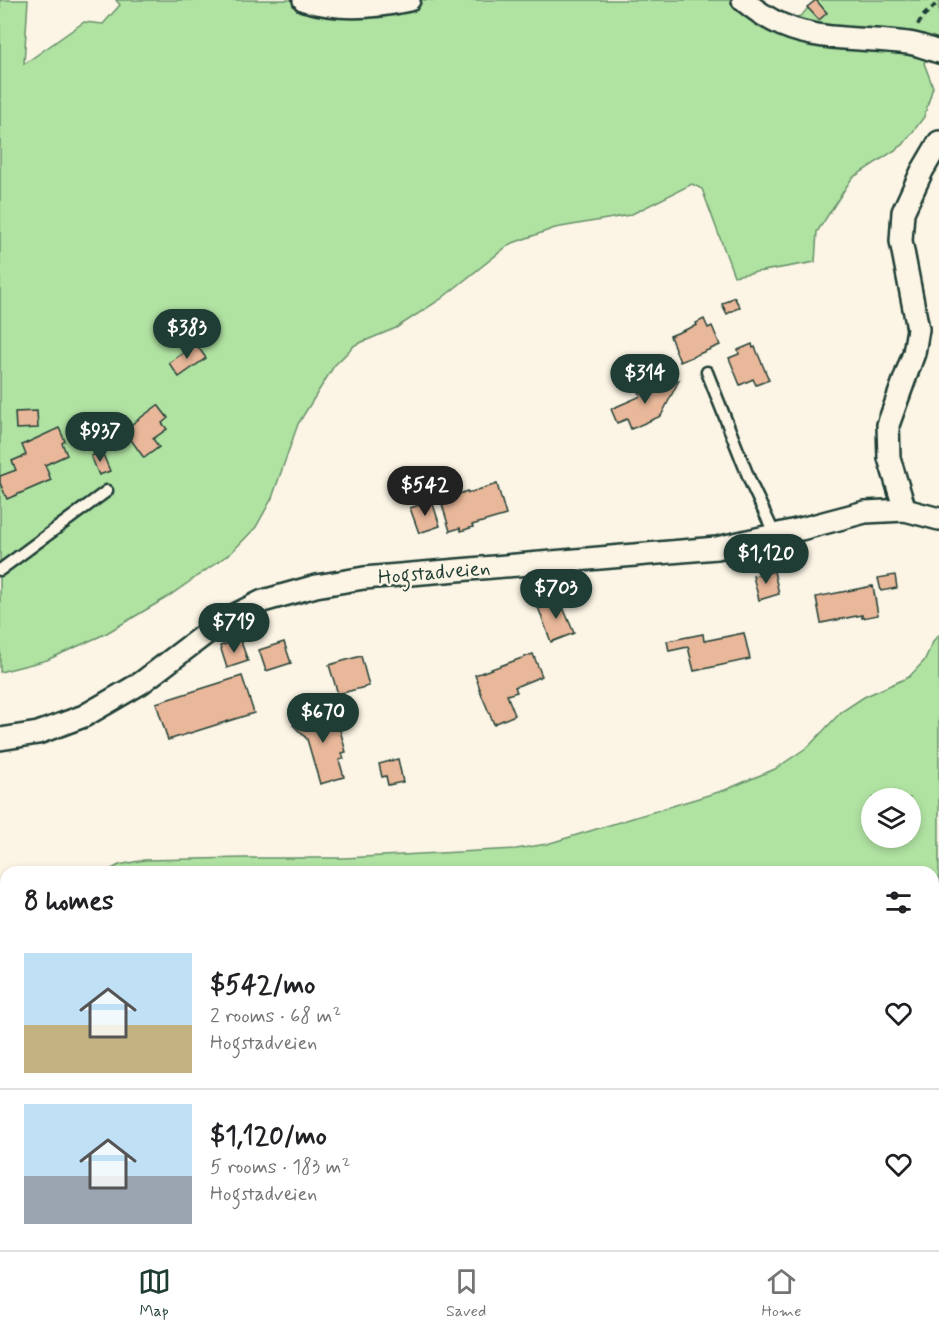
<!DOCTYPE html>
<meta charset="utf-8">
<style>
:root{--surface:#fff;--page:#f2f2f2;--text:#202124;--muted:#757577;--line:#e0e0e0;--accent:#1f3d34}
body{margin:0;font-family:Mynerve,sans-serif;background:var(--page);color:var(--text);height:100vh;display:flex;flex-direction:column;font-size:22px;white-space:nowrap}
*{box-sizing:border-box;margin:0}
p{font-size:20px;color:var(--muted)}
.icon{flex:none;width:33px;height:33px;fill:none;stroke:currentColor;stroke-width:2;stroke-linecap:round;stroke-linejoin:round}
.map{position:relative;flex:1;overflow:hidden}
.panel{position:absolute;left:0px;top:866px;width:939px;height:386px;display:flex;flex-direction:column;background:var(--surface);border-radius:18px 18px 0 0;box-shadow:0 3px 9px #0003}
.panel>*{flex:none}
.fabs{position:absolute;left:861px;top:788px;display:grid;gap:12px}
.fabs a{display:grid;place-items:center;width:60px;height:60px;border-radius:50%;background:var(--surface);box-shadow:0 3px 9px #0003;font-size:30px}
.price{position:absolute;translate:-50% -51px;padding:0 14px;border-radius:21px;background:var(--accent);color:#fff;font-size:20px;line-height:39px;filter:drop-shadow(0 2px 3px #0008)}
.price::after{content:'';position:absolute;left:50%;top:36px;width:18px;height:14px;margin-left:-9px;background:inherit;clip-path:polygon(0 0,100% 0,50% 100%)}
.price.selected{background:#222;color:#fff}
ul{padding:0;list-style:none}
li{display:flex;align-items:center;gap:18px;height:150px;padding:0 24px}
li+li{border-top:2px solid var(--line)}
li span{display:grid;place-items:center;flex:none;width:168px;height:120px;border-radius:0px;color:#555}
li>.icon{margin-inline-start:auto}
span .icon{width:72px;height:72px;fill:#fffc;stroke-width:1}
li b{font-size:26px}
h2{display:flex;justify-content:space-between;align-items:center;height:72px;padding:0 24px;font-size:26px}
.tabs{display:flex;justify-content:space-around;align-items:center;height:84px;border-top:2px solid var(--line);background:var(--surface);font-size:16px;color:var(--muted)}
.tabs a{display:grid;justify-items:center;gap:3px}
.tabs .selected{color:var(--accent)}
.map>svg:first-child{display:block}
.green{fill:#b0e2a2;stroke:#68906b;stroke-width:1.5;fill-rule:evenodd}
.building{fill:#e9b89a;stroke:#1f3d34;stroke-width:1.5}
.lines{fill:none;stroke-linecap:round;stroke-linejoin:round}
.lane-casing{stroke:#1f3d34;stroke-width:15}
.street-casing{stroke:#1f3d34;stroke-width:26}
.path{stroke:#1f3d34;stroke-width:4;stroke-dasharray:6 4.5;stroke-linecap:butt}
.lane{stroke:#fcf5e5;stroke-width:10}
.street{stroke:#fcf5e5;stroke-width:21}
.labels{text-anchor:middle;stroke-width:4.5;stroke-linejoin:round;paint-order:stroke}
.street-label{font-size:21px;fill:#1f3d34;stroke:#fcf5e5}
</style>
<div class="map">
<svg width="939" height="1250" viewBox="0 0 939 1250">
<rect width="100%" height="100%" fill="#fcf5e5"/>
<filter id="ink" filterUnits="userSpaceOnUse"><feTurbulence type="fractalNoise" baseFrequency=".0167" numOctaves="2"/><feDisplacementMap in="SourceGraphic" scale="12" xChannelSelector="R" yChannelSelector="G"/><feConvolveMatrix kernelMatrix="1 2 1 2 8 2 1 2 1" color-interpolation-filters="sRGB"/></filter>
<g filter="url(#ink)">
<g class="green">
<polygon points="0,0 28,0 24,64 84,22 103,24 120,5 116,0 735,0 775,27 802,15 815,0 939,0 939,51 934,49 924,63 933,87 924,117 903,145 852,178 817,232 815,262 734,276 702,189 692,184 630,215 555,228 510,244 441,299 396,328 355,345 334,366 298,424 272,498 256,527 232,552 166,598 105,634 47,660 0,672"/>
<path d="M939 635V1250H0V1007L6 1005V1245H933V872L108 871 119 865 144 860 245 858H344L516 849 547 844 725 790 775 769 809 746 841 712 864 697 909 677 924 661 934 640ZM872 798H910V837H872Z"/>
</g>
<g class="building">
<polygon points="816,0 827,13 819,20 807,7"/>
<polygon points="734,297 740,307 727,314 722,304"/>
<polygon points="704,319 708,328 712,326 720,345 680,362 670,336 697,325 696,323"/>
<polygon points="196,344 206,358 179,377 169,363"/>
<polygon points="752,344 753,348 755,347 769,380 756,385 753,379 740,385 729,358 739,354 738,350"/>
<polygon points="679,380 661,416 631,429 627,419 617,423 611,409 641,396 638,390 655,383 658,389"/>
<polygon points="158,405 168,418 162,423 167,429 153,439 159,447 144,458 124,430"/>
<polygon points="37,411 38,428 16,429 15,412"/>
<polygon points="59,428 65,441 62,443 67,455 45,465 51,480 7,499 0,483 0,476 16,470 12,461 26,455 22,445"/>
<polygon points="102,452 110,471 99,475 91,456"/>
<polygon points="497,484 506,515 472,525 473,527 461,531 460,528 450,531 441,501 467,491 468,493"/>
<polygon points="432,501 440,526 419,533 410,508"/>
<polygon points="774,571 779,594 759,600 753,576"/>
<polygon points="895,575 897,588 881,591 878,578"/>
<polygon points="873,586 878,615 862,618 862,615 821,623 816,597"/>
<polygon points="559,598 574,633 551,642 538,607"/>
<polygon points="744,633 750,659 694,671 688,647 669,651 667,641 703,634 704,641"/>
<polygon points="240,639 248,661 227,668 220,646"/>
<polygon points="284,642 291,663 266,671 259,650"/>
<polygon points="533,654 542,676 515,687 517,692 507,695 515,715 494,724 479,689 480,689 475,675"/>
<polygon points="361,656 369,686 338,694 329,665"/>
<polygon points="242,676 254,713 168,740 156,703"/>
<polygon points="312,706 329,723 333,719 339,726 346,752 342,753 344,759 339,760 344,777 320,784 307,739 293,725"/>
<polygon points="398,759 403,782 388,785 386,776 382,777 379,764"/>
</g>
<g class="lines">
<g class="lane-casing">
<g id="lane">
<polyline points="707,372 752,486 775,535"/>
<polyline points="0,570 107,491"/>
</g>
</g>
<g class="street-casing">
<g id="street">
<path d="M304 0C339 10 374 8 409 0"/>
<path d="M743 0C755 10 768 19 782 25 821 42 867 37 908 43 918 44 929 49 939 52"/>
<polyline points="905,510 889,458 888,425 914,353 918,329 901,241 903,212 922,171 939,142"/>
<polyline points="0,739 38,733 84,716 141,683 221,622 263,601 316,586 364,578 717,548 801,529 865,512 905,510 939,519"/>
</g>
</g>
<g class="path">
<polyline points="918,25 922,17 939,2"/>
<polyline points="933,1210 939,1217"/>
<polyline points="729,1249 762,1249 766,1245"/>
<polyline points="271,1250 272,1245"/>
</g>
<use href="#lane" class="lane"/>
<use href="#street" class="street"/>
</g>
</g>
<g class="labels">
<g class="street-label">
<text transform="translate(434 572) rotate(-5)" y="7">Hogstadveien</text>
</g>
</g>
</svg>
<div class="fabs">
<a><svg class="icon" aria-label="layers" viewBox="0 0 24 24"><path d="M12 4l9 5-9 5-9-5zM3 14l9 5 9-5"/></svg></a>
</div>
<b class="price" style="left:187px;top:360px">$383</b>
<b class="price" style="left:645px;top:405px">$314</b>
<b class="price" style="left:100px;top:463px">$937</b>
<b class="price selected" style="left:425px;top:517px">$542</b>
<b class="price" style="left:766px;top:585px">$1,120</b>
<b class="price" style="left:556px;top:620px">$703</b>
<b class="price" style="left:234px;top:654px">$719</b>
<b class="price" style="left:323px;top:744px">$670</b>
<section class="panel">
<h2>8 homes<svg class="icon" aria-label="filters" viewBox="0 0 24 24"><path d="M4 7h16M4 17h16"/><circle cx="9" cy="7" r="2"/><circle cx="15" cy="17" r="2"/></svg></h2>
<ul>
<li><span style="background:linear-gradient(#bfe0f5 60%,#c2b280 0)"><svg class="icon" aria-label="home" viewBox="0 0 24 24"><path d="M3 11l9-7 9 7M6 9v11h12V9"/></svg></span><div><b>$542/mo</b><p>2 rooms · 68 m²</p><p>Hogstadveien</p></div><svg class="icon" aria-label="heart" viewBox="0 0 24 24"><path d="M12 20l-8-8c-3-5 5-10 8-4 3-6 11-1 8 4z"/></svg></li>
<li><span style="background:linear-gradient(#bfe0f5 60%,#9aa5b1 0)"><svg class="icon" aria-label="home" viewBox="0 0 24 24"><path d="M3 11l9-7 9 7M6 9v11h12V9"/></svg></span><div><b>$1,120/mo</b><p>5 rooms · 183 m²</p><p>Hogstadveien</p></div><svg class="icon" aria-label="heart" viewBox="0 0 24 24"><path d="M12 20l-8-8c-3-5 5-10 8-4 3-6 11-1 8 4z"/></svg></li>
</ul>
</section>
</div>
<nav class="tabs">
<a class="selected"><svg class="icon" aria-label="map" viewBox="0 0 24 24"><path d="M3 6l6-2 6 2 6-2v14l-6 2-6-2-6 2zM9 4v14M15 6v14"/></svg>Map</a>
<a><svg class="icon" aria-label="saved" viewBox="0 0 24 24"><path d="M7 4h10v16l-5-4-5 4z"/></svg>Saved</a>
<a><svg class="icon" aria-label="home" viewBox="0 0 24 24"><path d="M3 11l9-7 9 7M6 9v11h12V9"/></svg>Home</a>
</nav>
